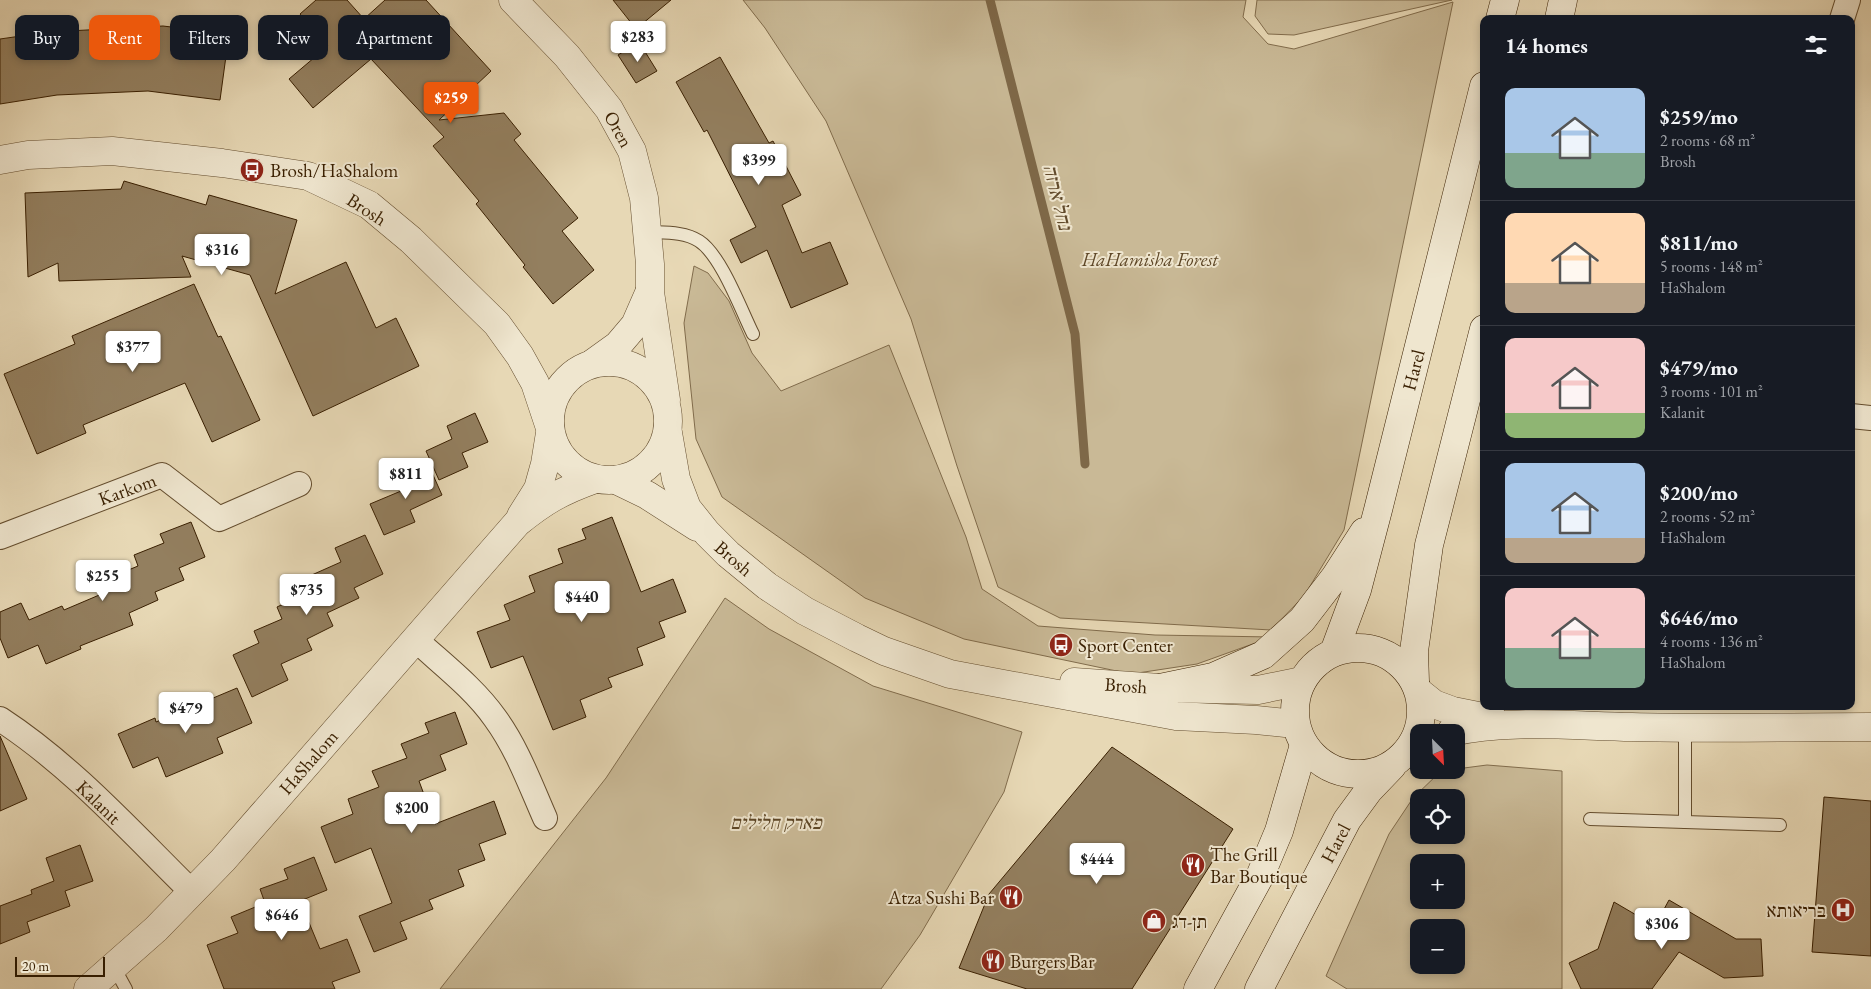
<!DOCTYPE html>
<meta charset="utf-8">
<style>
:root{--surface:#171b24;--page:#242831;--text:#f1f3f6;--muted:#9ea1a6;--line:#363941;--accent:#ea580c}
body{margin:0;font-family:"EB Garamond","Frank Ruhl Libre",serif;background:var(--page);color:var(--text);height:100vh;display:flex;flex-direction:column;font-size:19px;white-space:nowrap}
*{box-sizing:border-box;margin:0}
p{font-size:16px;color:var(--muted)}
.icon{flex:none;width:28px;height:28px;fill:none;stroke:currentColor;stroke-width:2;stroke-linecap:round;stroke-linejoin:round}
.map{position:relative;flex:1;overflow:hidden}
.panel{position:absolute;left:1480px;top:15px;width:375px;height:695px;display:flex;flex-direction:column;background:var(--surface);border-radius:10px;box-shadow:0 2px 8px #0003}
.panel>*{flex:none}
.hud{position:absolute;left:15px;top:15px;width:475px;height:45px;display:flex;gap:10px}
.needle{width:32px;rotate:156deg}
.controls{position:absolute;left:1410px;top:724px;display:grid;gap:10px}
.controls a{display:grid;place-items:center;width:55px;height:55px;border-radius:10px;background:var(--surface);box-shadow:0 2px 8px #0003;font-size:25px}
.scale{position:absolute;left:15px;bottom:12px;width:90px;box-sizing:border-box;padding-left:5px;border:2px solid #391f01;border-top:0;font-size:14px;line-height:18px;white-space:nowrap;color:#391f01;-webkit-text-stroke:4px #efe6cf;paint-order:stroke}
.price{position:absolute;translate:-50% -42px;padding:0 11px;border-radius:5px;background:#fff;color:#222;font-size:16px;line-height:32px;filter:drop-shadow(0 1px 2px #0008)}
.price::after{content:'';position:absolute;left:50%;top:30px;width:15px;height:11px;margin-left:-8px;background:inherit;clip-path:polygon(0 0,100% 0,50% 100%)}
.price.selected{background:var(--accent);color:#fff}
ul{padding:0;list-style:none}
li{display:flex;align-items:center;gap:15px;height:125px;padding:0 25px}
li+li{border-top:1px solid var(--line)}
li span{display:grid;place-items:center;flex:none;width:140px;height:100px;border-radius:10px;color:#555}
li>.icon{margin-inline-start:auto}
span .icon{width:60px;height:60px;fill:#fffc;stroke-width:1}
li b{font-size:21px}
h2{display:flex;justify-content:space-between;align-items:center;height:60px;padding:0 25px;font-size:21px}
.pill{padding:0 18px;border-radius:10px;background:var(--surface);box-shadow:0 2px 8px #0003;font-size:18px;line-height:45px}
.pill.selected{background:var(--accent);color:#fff}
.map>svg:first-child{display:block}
.green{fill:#c9b996;stroke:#816c4c;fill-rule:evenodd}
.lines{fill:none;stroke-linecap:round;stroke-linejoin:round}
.stream{stroke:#7e6848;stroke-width:9}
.building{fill:#937f5f;stroke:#391f01}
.service-casing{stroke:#644d2e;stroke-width:14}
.minor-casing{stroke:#644d2e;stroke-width:26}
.tertiary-casing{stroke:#644d2e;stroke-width:29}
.secondary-casing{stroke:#391f01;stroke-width:29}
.service{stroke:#efe6cf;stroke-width:12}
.minor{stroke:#efe6cf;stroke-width:24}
.tertiary{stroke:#efe6cf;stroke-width:28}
.secondary{stroke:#efe6cf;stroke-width:28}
.labels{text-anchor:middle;stroke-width:4;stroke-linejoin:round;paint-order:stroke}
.street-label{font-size:19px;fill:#391f01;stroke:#efe6cf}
.poi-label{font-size:19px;fill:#391f01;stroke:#efe6cf;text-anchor:start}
.park-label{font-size:19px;font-style:italic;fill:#5d4626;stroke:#efe6cf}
.water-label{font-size:20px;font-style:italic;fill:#614a2b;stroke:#efe6cf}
</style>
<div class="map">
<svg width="1871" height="989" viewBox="0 0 1871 989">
<rect width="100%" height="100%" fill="#e7d8b5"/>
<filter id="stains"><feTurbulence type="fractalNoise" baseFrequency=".004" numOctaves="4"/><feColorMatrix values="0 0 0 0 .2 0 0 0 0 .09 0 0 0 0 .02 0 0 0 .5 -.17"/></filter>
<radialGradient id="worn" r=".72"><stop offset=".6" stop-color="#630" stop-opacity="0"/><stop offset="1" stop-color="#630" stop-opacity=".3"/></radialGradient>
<g class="green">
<polygon points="743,0 1246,0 1243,17 1268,44 1294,49 1453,2 1344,530 1304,596 1271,630 1060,618 998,587 957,466 911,319 826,121 765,28"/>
<polygon points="1257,0 1452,0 1294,35 1268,34 1255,16"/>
<polygon points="694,266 708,273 729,301 752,353 781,391 889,345 966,537 982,589 1038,626 1155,635 1272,637 1197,664 1131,674 964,639 865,598 722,497 696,439 684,323"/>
<polygon points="725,598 769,629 873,686 1022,732 1004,792 920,935 881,989 440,989 606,778"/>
<path d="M1487 765 1562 771V989H1347L1326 976 1389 834 1413 798 1441 771ZM1419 798H1456V835H1419ZM1456 862V900H1419V862ZM1419 928H1456V965H1419Z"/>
</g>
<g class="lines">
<polyline class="stream" points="990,0 1075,334 1085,464"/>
</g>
<g class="building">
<polygon points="316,0 347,0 364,19 385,0 426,0 491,71 439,120 504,113 521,134 514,140 578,218 562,231 594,270 553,304 523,267 525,265 476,204 479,201 433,146 444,137 371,59 313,108 289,79 328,46 300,14"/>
<polygon points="613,0 671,0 636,29"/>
<polygon points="163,26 229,34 220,100 148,91 57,95 0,104 0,39 49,32"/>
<polygon points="639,42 657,71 636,83 618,55"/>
<polygon points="720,57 769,143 773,141 801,195 782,205 802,253 830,242 848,284 791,308 767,250 741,263 730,240 756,227 707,130 704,132 676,82"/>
<polygon points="124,181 206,205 209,195 297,220 275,294 346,262 376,328 396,318 419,366 313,416 250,275 182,256 191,277 59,281 58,263 28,277 25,193 121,189"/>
<polygon points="194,284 218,337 221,336 260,420 212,442 185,383 83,425 86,433 37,454 4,374 75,344 72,336"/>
<polygon points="475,413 488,442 462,453 468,467 439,480 426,451 452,439 447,426"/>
<polygon points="429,466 442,495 410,510 415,522 384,535 370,504 401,491 397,480"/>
<polygon points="612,517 641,592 673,579 686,612 659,622 665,637 637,648 643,665 608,678 612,687 580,700 586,717 553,730 523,656 491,668 477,632 510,620 504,605 535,592 529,576 563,563 558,549 586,539 582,529"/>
<polygon points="191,522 205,557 179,568 184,580 155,592 158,600 129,613 133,625 80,646 81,649 46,664 38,645 8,658 0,638 0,612 21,603 29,620 62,606 64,610 111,590 107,579 138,566 134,555 164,543 160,534"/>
<polygon points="365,535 383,574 354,588 359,598 327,613 333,626 307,639 312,650 281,664 288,680 252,697 233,655 259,643 254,631 282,619 277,607 311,591 305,578 341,562 335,548"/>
<polygon points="237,688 252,723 217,738 223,753 166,777 158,757 133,768 118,734 155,718 156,722"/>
<polygon points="455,712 467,744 440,755 446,770 419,781 435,824 494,801 506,834 479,844 485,860 458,870 464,886 429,900 433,909 400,922 407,939 374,952 359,916 392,903 371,848 335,863 321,827 353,814 348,799 379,787 372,771 407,758 401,744 429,733 425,723"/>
<polygon points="0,736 27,799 0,811"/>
<polygon points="1112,747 1233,829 1132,989 1027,989 959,968 989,894"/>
<polygon points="1824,797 1871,801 1871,956 1812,952"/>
<polygon points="80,845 93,881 65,891 70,906 27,922 30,932 0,944 0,906 32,894 31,890 54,881 46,858"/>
<polygon points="314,857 327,890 300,901 320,949 347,939 360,972 332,982 335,989 224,989 207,945 238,933 231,917 265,903 260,889 288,879 284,869"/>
<polygon points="1669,900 1736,939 1761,939 1763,976 1724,978 1679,952 1652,989 1581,989 1569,963 1598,949 1614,902 1655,926"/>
</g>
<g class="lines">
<g class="service-casing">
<g id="service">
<path d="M646 232C663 233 684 231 699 241 721 255 741 310 753 334"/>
<polyline points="1590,819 1780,825"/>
<polyline points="1685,822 1685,728"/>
<polyline points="114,967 126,989"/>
</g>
</g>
<g class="minor-casing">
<g id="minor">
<polyline points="1842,19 1848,0"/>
<polyline points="1851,416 1871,418"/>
<polyline points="0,537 162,475 219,519 299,484"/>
<path d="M415 639C442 664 474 688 495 718 517 748 530 784 545 818"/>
<path d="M0 719C72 766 131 832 192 892"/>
</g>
</g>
<g class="tertiary-casing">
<g id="tertiary">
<polyline points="513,0 567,56 609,109 632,151 644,198 650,264 650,292 666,400"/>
<polyline points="0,160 28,155 112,151 222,163 308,176 369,205 411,240 497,324 520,356 535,383 549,425"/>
<circle cx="609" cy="421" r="59"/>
<polyline points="593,363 618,345 635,325 649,293"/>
<polyline points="668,433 676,479 687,508 707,533 728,554 767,586 805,611 857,638 884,651 950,674 1176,716 1256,720 1295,724"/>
<polyline points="616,480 647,495 697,527"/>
<polyline points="521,516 538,489 545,464 550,433"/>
<polyline points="1074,682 1160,688 1258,690 1302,681"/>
<polyline points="1419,692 1434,704 1453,711 1493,719"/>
<path d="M1451 732C1508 719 1573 726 1632 727 1712 729 1791 727 1871 727"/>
<polyline points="1413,743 1419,742"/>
<path d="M88 989 156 929 223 860 517 523C544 501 561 491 595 479"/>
</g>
</g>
<g class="secondary-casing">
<g id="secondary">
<polyline points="1500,19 1505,0"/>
<polyline points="1559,19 1563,0"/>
<circle cx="1358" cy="711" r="63"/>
<polyline points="1334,652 1357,590 1378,510 1484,86"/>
<polyline points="1415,682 1414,651 1429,545 1484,329"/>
<polyline points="1160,688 1213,677 1263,655 1302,620 1335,577 1364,532"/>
<polyline points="1198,989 1261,874 1279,831 1304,745"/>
<polyline points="1259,989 1347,820 1369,790 1392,766"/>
</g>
</g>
<use href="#service" class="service"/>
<use href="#minor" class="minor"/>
<use href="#tertiary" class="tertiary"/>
<use href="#secondary" class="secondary"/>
</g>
<defs>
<g id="bus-disc" transform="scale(1.25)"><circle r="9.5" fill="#8f2418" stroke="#efe6cf"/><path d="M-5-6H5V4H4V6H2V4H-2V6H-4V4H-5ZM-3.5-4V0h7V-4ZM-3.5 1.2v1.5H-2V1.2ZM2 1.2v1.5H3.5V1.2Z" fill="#fff"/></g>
<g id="restaurant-disc" transform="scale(1.25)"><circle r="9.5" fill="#8f2418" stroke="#efe6cf"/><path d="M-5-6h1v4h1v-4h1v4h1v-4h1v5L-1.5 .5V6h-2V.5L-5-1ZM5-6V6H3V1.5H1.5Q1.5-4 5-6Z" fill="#fff"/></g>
<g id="hospital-disc" transform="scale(1.25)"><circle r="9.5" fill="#8f2418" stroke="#efe6cf"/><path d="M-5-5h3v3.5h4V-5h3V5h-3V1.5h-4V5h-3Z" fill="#fff"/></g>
<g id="shop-disc" transform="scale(1.25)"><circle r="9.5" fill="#8f2418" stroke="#efe6cf"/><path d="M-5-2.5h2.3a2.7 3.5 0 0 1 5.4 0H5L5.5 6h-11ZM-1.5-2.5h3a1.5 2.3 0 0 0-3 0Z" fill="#fff"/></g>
</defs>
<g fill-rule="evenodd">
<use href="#bus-disc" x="252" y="170"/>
<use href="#bus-disc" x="1061" y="645"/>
<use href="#restaurant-disc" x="1193" y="865"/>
<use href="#restaurant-disc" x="1011" y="897"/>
<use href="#hospital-disc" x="1843" y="910"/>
<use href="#shop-disc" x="1154" y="921"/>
<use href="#restaurant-disc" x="993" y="961"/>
</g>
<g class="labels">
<g class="street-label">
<text transform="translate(619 129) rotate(61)" y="7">Oren</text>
<text transform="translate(367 209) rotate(33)" y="7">Brosh</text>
<text transform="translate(1413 370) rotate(-76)" y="7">Harel</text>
<text transform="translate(127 489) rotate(-20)" y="7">Karkom</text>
<text transform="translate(734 558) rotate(41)" y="7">Brosh</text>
<text transform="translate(1126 685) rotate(4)" y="7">Brosh</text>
<text transform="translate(308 762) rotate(-49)" y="7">HaShalom</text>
<text transform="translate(99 802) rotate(44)" y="7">Kalanit</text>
<text transform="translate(1335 843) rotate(-62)" y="7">Harel</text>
</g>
<g class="poi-label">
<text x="270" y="177">Brosh/HaShalom</text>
<text x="1078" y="652">Sport Center</text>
<text x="1210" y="861">The Grill<tspan x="1210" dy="22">Bar Boutique</tspan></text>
<text x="994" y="904" text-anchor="end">Atza Sushi Bar</text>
<text x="1826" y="917" text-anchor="end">בריאותא</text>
<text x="1172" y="928">תן-דג</text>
<text x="1010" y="968">Burgers Bar</text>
</g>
<g class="park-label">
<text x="1150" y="266">HaHamisha Forest</text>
<text x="776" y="829">פארק חלילים</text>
</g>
<g class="water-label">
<text transform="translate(1058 197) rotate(76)" y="7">נחל ארזה</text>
</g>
</g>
<rect width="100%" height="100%" filter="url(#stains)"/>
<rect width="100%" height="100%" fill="url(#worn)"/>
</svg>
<div class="controls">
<a><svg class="needle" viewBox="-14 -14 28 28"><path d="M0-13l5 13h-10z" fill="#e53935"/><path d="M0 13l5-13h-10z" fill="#9ea1a6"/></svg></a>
<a><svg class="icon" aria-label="locate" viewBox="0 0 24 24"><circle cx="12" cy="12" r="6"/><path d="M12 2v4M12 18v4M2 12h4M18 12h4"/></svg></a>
<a>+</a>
<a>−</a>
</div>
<div class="scale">20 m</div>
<b class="price" style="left:638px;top:63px">$283</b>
<b class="price selected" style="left:451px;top:124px">$259</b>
<b class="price" style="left:759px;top:186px">$399</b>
<b class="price" style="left:222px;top:276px">$316</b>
<b class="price" style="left:133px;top:373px">$377</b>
<b class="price" style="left:406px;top:500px">$811</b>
<b class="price" style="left:103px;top:602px">$255</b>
<b class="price" style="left:307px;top:616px">$735</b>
<b class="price" style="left:582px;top:623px">$440</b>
<b class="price" style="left:186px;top:734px">$479</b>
<b class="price" style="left:412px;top:834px">$200</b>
<b class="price" style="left:1097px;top:885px">$444</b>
<b class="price" style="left:282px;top:941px">$646</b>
<b class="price" style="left:1662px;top:950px">$306</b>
<div class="hud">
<a class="pill">Buy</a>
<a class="pill selected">Rent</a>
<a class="pill">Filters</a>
<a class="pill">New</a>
<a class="pill">Apartment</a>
</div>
<section class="panel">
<h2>14 homes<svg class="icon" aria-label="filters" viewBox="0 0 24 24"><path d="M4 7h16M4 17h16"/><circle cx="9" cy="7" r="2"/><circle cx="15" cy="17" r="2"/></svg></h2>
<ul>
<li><span style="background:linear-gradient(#a9c7e8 65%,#7fa58c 0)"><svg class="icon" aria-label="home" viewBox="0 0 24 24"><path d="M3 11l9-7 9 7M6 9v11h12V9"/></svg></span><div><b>$259/mo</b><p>2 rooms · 68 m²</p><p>Brosh</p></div></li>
<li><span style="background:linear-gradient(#ffd9b3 70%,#b9a48a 0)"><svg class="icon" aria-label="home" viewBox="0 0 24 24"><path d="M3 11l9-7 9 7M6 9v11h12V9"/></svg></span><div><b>$811/mo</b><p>5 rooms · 148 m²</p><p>HaShalom</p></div></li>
<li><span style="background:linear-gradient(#f6c9c9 75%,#8fb573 0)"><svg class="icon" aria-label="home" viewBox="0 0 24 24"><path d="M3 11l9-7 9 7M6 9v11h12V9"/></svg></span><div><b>$479/mo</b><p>3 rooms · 101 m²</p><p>Kalanit</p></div></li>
<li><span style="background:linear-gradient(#a9c7e8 75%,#b9a48a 0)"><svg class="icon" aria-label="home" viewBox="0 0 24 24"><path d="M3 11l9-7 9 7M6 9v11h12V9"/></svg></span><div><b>$200/mo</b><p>2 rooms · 52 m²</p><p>HaShalom</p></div></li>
<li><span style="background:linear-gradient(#f6c9c9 60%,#7fa58c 0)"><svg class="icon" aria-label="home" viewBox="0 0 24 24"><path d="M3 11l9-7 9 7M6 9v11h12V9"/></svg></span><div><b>$646/mo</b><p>4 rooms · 136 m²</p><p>HaShalom</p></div></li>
</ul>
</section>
</div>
